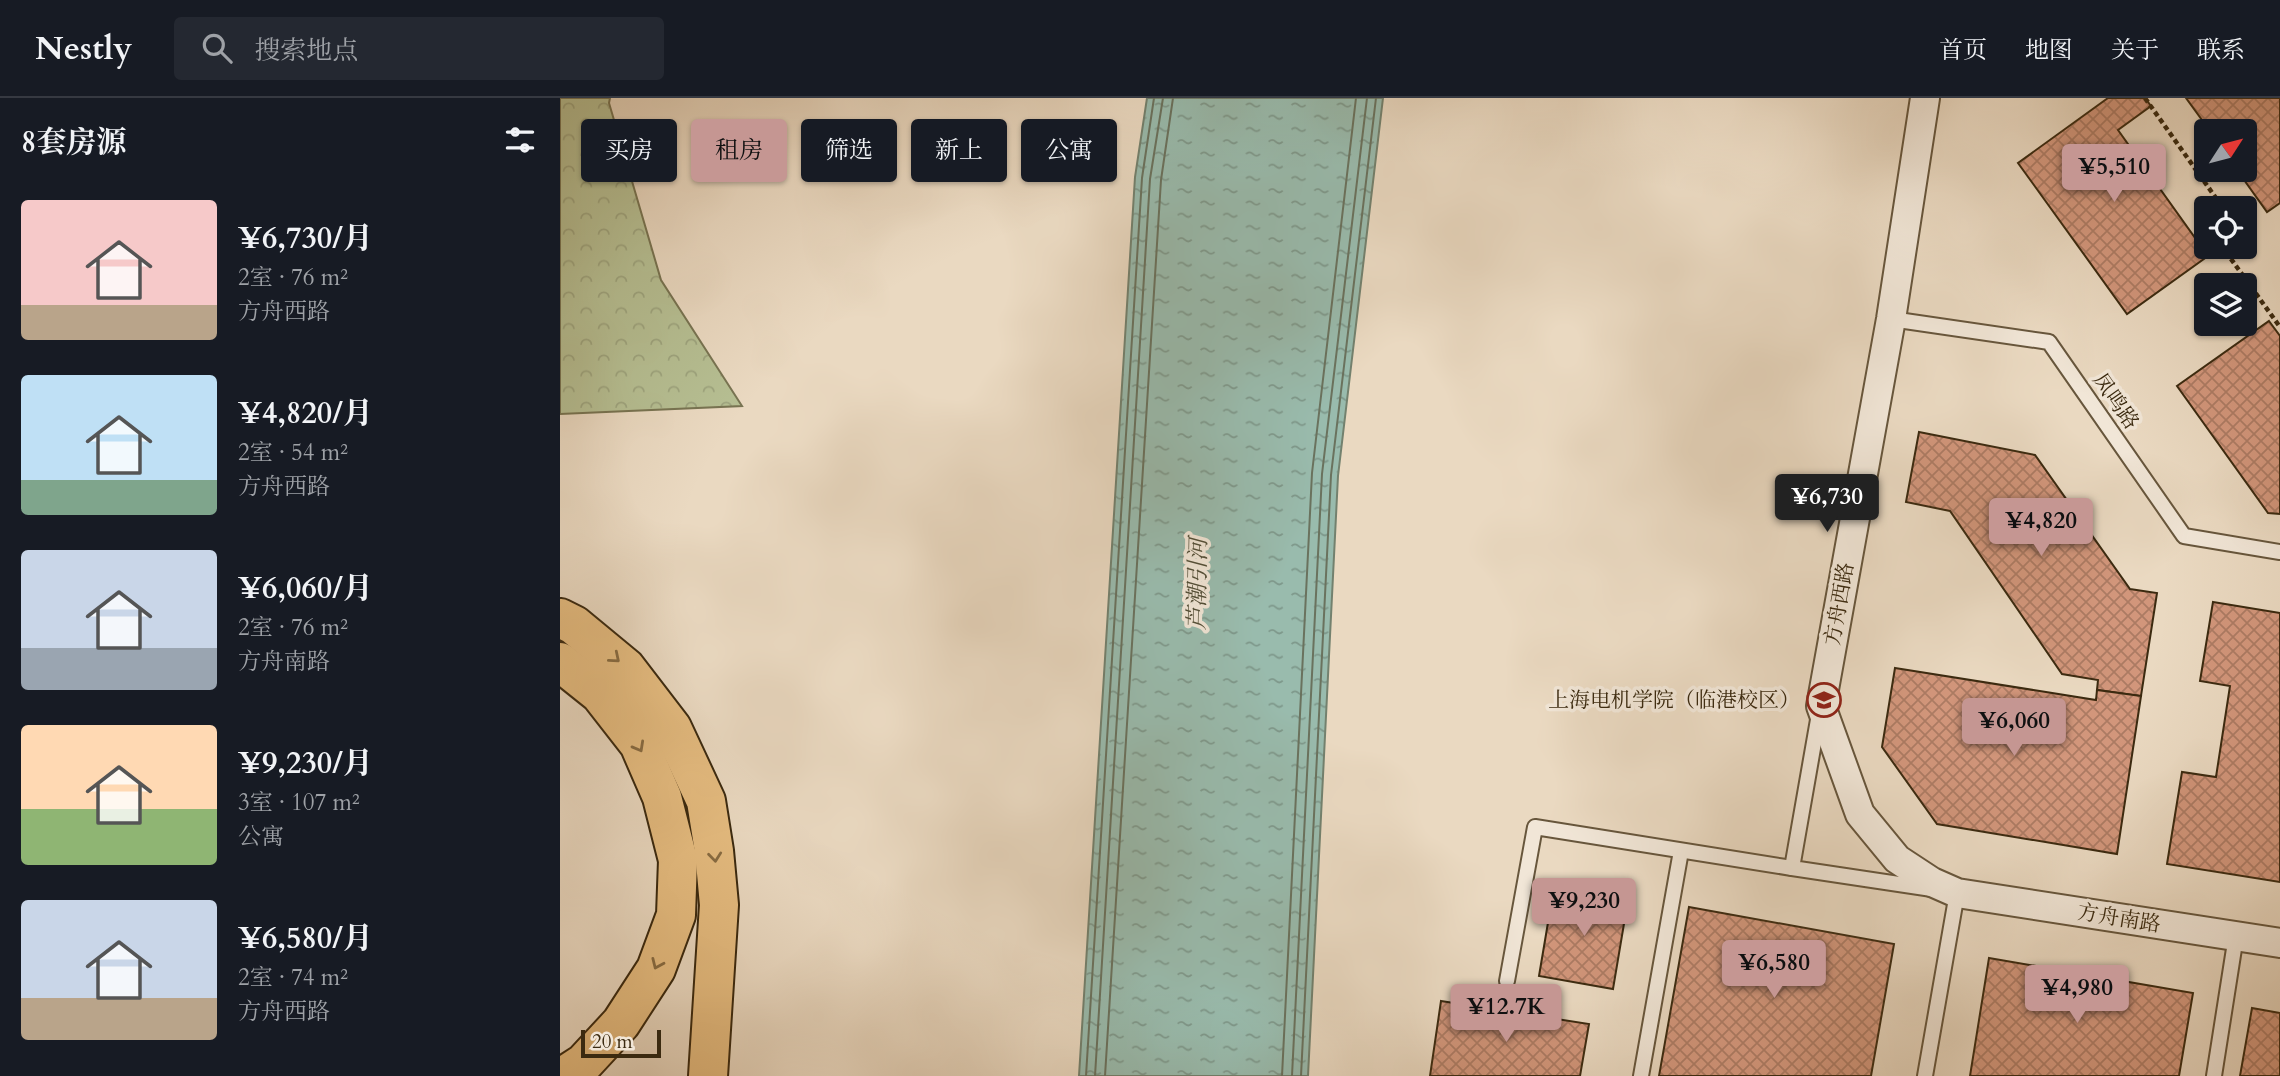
<!DOCTYPE html>
<html lang="zh">
<meta charset="utf-8">
<style>
:root{--surface:#171b24;--page:#242831;--text:#f1f3f6;--muted:#9ea1a6;--line:#363941;--accent:#c59692}
body{margin:0;font-family:Cardo,"Noto Serif SC",serif;background:var(--page);color:var(--text);height:100vh;display:flex;flex-direction:column;font-size:26px;white-space:nowrap}
*{box-sizing:border-box;margin:0}
p{font-size:23px;color:var(--muted)}
.icon{flex:none;width:38px;height:38px;fill:none;stroke:currentColor;stroke-width:2;stroke-linecap:round;stroke-linejoin:round}
.map{position:relative;flex:1;overflow:hidden}
.side{display:flex;flex-direction:column;background:var(--surface);width:560px}
.side>*{flex:none}
.guide{position:absolute;left:21px;top:21px;width:665px;height:63px;display:flex;gap:14px}
.needle{width:46px;rotate:54deg}
.fabs{position:absolute;left:1634px;top:21px;display:grid;gap:14px}
.fabs a{display:grid;place-items:center;width:63px;height:63px;border-radius:7px;background:var(--surface);box-shadow:0 2px 5px #0004;font-size:35px}
.scale{position:absolute;left:21px;bottom:18px;width:80px;box-sizing:border-box;padding-left:7px;border:4px solid #3b2a10;border-top:0;font-size:19px;line-height:24px;white-space:nowrap;color:#3b2a10;-webkit-text-stroke:5px #f1e6d7;paint-order:stroke}
.price{position:absolute;translate:-50% -60px;padding:0 16px;border-radius:7px;background:var(--accent);color:#111;font-size:23px;line-height:46px;filter:drop-shadow(0 2px 4px #0008)}
.price::after{content:'';position:absolute;left:50%;top:42px;width:21px;height:16px;margin-left:-10px;background:inherit;clip-path:polygon(0 0,100% 0,50% 100%)}
.price.on{background:#222;color:#fff}
ul{padding:0;list-style:none}
li{display:flex;align-items:center;gap:21px;height:175px;padding:0 21px}
li span{display:grid;place-items:center;flex:none;width:196px;height:140px;border-radius:7px;color:#555}
li>.icon{margin-inline-start:auto}
span .icon{width:84px;height:84px;fill:#fffc;stroke-width:1}
li b{font-size:30px}
h2{display:flex;justify-content:space-between;align-items:center;height:84px;padding:0 21px;font-size:30px}
.chip{padding:0 24px;border-radius:7px;background:var(--surface);box-shadow:0 2px 5px #0004;font-size:24px;line-height:63px}
.chip.on{background:var(--accent);color:#111}
header{display:flex;align-items:center;gap:42px;box-sizing:border-box;height:98px;padding:0 35px;background:var(--surface);border-bottom:2px solid var(--line)}
header strong{font-size:33px}
nav{display:flex;gap:38px;margin-inline-start:auto;font-size:24px}
.search{width:490px;height:63px;background:var(--page);display:flex;align-items:center;gap:18px;box-sizing:border-box;padding:0 24px;border-radius:7px;color:var(--muted);font-size:26px}
main{display:flex;flex:1;min-height:0}
.map>svg:first-child{display:block}
.forest{fill:url(#forest-crowns);stroke:#787452;stroke-width:2}
.water{fill:url(#water-ripples);stroke:#73816e;stroke-width:2}
.lines{fill:none;stroke-linecap:round;stroke-linejoin:round}
.shore{stroke:#6a725e;stroke-width:2}
.building{fill:url(#building-cross-hatch);stroke:#3b2a10;stroke-width:2}
.service-casing{stroke:#67563c;stroke-width:18}
.minor-casing{stroke:#67563c;stroke-width:32}
.motorway-casing{stroke:#3b2a10;stroke-width:42}
.path{stroke:#3b2a10;stroke-width:4.5;stroke-dasharray:5 3.5;stroke-linecap:butt}
.service{stroke:#f1e6d7;stroke-width:14}
.minor{stroke:#f1e6d7;stroke-width:28}
.motorway{stroke:#e5bc80;stroke-width:38}
.oneway{stroke:#886c42}
.labels{text-anchor:middle;stroke-width:7;stroke-linejoin:round;paint-order:stroke}
.street-label{font-size:21px;fill:#3b2a10;stroke:#f1e6d7}
.poi-label{font-size:21px;fill:#3b2a10;stroke:#f1e6d7;text-anchor:end}
.water-label{font-size:23px;font-style:italic;fill:#524e37;stroke:#f1e6d7}
</style>
<header>
<strong>Nestly</strong>
<div class="search"><svg class="icon" aria-label="search" viewBox="0 0 24 24"><circle cx="10" cy="10" r="6"/><path d="M15 15l6 6"/></svg>搜索地点</div>
<nav><a>首页</a><a>地图</a><a>关于</a><a>联系</a></nav>
</header>
<main>
<section class="side">
<h2>8套房源<svg class="icon" aria-label="filters" viewBox="0 0 24 24"><path d="M4 7h16M4 17h16"/><circle cx="9" cy="7" r="2"/><circle cx="15" cy="17" r="2"/></svg></h2>
<ul>
<li><span style="background:linear-gradient(#f6c9c9 75%,#b9a48a 0)"><svg class="icon" aria-label="home" viewBox="0 0 24 24"><path d="M3 11l9-7 9 7M6 9v11h12V9"/></svg></span><div><b>¥6,730/月</b><p>2室 · 76 m²</p><p>方舟西路</p></div></li>
<li><span style="background:linear-gradient(#bfe0f5 75%,#7fa58c 0)"><svg class="icon" aria-label="home" viewBox="0 0 24 24"><path d="M3 11l9-7 9 7M6 9v11h12V9"/></svg></span><div><b>¥4,820/月</b><p>2室 · 54 m²</p><p>方舟西路</p></div></li>
<li><span style="background:linear-gradient(#c9d6e8 70%,#9aa5b1 0)"><svg class="icon" aria-label="home" viewBox="0 0 24 24"><path d="M3 11l9-7 9 7M6 9v11h12V9"/></svg></span><div><b>¥6,060/月</b><p>2室 · 76 m²</p><p>方舟南路</p></div></li>
<li><span style="background:linear-gradient(#ffd9b3 60%,#8fb573 0)"><svg class="icon" aria-label="home" viewBox="0 0 24 24"><path d="M3 11l9-7 9 7M6 9v11h12V9"/></svg></span><div><b>¥9,230/月</b><p>3室 · 107 m²</p><p>公寓</p></div></li>
<li><span style="background:linear-gradient(#c9d6e8 70%,#b9a48a 0)"><svg class="icon" aria-label="home" viewBox="0 0 24 24"><path d="M3 11l9-7 9 7M6 9v11h12V9"/></svg></span><div><b>¥6,580/月</b><p>2室 · 74 m²</p><p>方舟西路</p></div></li>
</ul>
</section>
<div class="map">
<svg width="1720" height="978" viewBox="0 0 1720 978">
<defs>
<pattern id="forest-crowns" width="20" height="18" patternUnits="userSpaceOnUse" patternTransform="scale(1.75)"><rect width="20" height="18" fill="#b6bf93"/><path d="M2 6a3 3 0 1 1 6 0M12 15a3 3 0 1 1 6 0" fill="none" stroke="#9da47e"/></pattern>
<pattern id="water-ripples" width="26" height="14" patternUnits="userSpaceOnUse" patternTransform="scale(1.75)"><rect width="26" height="14" fill="#99bbad"/><path d="M2 4q2-2 4 0t4 0M15 11q2-2 4 0t4 0" fill="none" stroke="#7e988b"/></pattern>
<pattern id="building-cross-hatch" width="8" height="8" patternUnits="userSpaceOnUse" patternTransform="scale(1.75)"><rect width="8" height="8" fill="#d2967b"/><path d="M0 0l8 8M0 8l8-8" fill="none" stroke="#ac7b63"/></pattern>
</defs>
<rect width="100%" height="100%" fill="#ead9c1"/>
<filter id="stains"><feTurbulence type="fractalNoise" baseFrequency=".00286" numOctaves="4"/><feColorMatrix values="0 0 0 0 .2 0 0 0 0 .09 0 0 0 0 .02 0 0 0 .5 -.17"/></filter>
<radialGradient id="worn" r=".72"><stop offset=".6" stop-color="#630" stop-opacity="0"/><stop offset="1" stop-color="#630" stop-opacity=".3"/></radialGradient>
<polygon class="forest" points="0,0 50,0 49,5 101,182 182,308 0,316"/>
<polygon class="water" points="587,0 823,0 778,378 748,978 519,978 575,79"/>
<g class="lines">
<g class="shore">
<polyline points="526,978 582,80 594,0"/>
<polyline points="535,978 590,81 603,0"/>
<polyline points="545,978 601,82 613,0"/>
<polyline points="722,978 752,375 796,0"/>
<polyline points="732,978 762,376 807,0"/>
<polyline points="741,978 771,377 816,0"/>
</g>
</g>
<g class="building">
<polygon points="1548,0 1585,0 1591,8 1558,32 1648,158 1567,216 1458,65"/>
<polygon points="1626,0 1720,0 1720,105 1707,114 1677,72 1685,72 1685,33 1650,33"/>
<polygon points="1709,223 1720,238 1720,416 1708,415 1617,288"/>
<polygon points="1359,334 1475,357 1570,491 1597,495 1581,598 1537,592 1538,582 1502,576 1390,413 1346,404"/>
<polygon points="1653,504 1720,515 1720,784 1607,766 1622,674 1656,679 1670,588 1640,583"/>
<polygon points="1335,570 1536,602 1537,592 1581,598 1557,756 1377,726 1322,649"/>
<polygon points="994,789 1068,802 1053,891 979,878"/>
<polygon points="1129,809 1334,846 1311,978 1099,978"/>
<polygon points="1429,860 1633,895 1619,978 1410,978"/>
<polygon points="881,903 1029,926 1020,978 870,978"/>
<polygon points="1692,910 1720,915 1720,978 1680,978"/>
</g>
<g class="lines">
<g class="service-casing">
<g id="service">
<polyline points="1331,221 1489,244 1624,438 1720,454"/>
<polyline points="1259,616 1232,770 1372,791"/>
<polyline points="947,883 975,729 1232,770"/>
<polyline points="1081,978 1121,753"/>
<polyline points="1365,978 1397,795 1392,794"/>
<polyline points="1654,978 1676,838"/>
</g>
</g>
<g class="minor-casing">
<polyline id="minor" points="1365,0 1331,221 1261,608 1300,716 1337,761 1372,784 1397,795 1720,845"/>
</g>
<g class="motorway-casing">
<g id="motorway">
<polyline points="0,520 14,527 66,570 112,630 146,703 154,753 159,807 148,978"/>
<polyline points="0,564 40,596 79,646 102,699 118,762 116,817 96,871 61,925 24,965 4,978"/>
</g>
</g>
<g class="path">
<polyline points="1585,0 1663,110"/>
<polyline points="1673,149 1666,154 1720,229"/>
</g>
<use href="#service" class="service"/>
<use href="#minor" class="minor"/>
<use href="#motorway" class="motorway"/>
</g>
<defs><path id="oneway-chevron" d="M-2-3.5L2.5 0L-2 3.5" fill="none" stroke-width="1.6" stroke-linecap="round" stroke-linejoin="round" transform="scale(1.75)"/></defs>
<g class="oneway">
<use href="#oneway-chevron" transform="translate(55 560) rotate(40)"/>
<use href="#oneway-chevron" transform="translate(79 649) rotate(61)"/>
<use href="#oneway-chevron" transform="translate(155 759) rotate(84)"/>
<use href="#oneway-chevron" transform="translate(97 866) rotate(114)"/>
</g>
<defs>
<g id="university-ring" transform="scale(1.75)"><circle r="9.5" fill="#f1e6d7" stroke="#8f2418" stroke-width="1.5"/><path d="M0-5L7-2L0 1L-7-2ZM-4 1L0 2.5L4 1V4Q0 6-4 4Z" fill="#8f2418"/></g>
</defs>
<g fill-rule="evenodd">
<use href="#university-ring" x="1264" y="602"/>
</g>
<g class="labels">
<g class="street-label">
<text transform="translate(1556 303) rotate(55)" y="7">凤鸣路</text>
<text transform="translate(1279 506) rotate(-80)" y="7">方舟西路</text>
<text transform="translate(1559 820) rotate(9)" y="7">方舟南路</text>
</g>
<g class="poi-label">
<text x="1240" y="609">上海电机学院（临港校区）</text>
</g>
<g class="water-label">
<text transform="translate(637 486) rotate(-89)" y="8">芦潮引河</text>
</g>
</g>
<rect width="100%" height="100%" filter="url(#stains)"/>
<rect width="100%" height="100%" fill="url(#worn)"/>
</svg>
<div class="fabs">
<a><svg class="needle" viewBox="-14 -14 28 28"><path d="M0-13l5 13h-10z" fill="#e53935"/><path d="M0 13l5-13h-10z" fill="#9ea1a6"/></svg></a>
<a><svg class="icon" aria-label="locate" viewBox="0 0 24 24"><circle cx="12" cy="12" r="6"/><path d="M12 2v4M12 18v4M2 12h4M18 12h4"/></svg></a>
<a><svg class="icon" aria-label="layers" viewBox="0 0 24 24"><path d="M12 4l9 5-9 5-9-5zM3 14l9 5 9-5"/></svg></a>
</div>
<div class="scale">20 m</div>
<b class="price" style="left:1554px;top:106px">¥5,510</b>
<b class="price on" style="left:1267px;top:436px">¥6,730</b>
<b class="price" style="left:1481px;top:460px">¥4,820</b>
<b class="price" style="left:1454px;top:660px">¥6,060</b>
<b class="price" style="left:1024px;top:840px">¥9,230</b>
<b class="price" style="left:1214px;top:902px">¥6,580</b>
<b class="price" style="left:1517px;top:927px">¥4,980</b>
<b class="price" style="left:946px;top:946px">¥12.7K</b>
<div class="guide">
<a class="chip">买房</a>
<a class="chip on">租房</a>
<a class="chip">筛选</a>
<a class="chip">新上</a>
<a class="chip">公寓</a>
</div>
</div>
</main>
